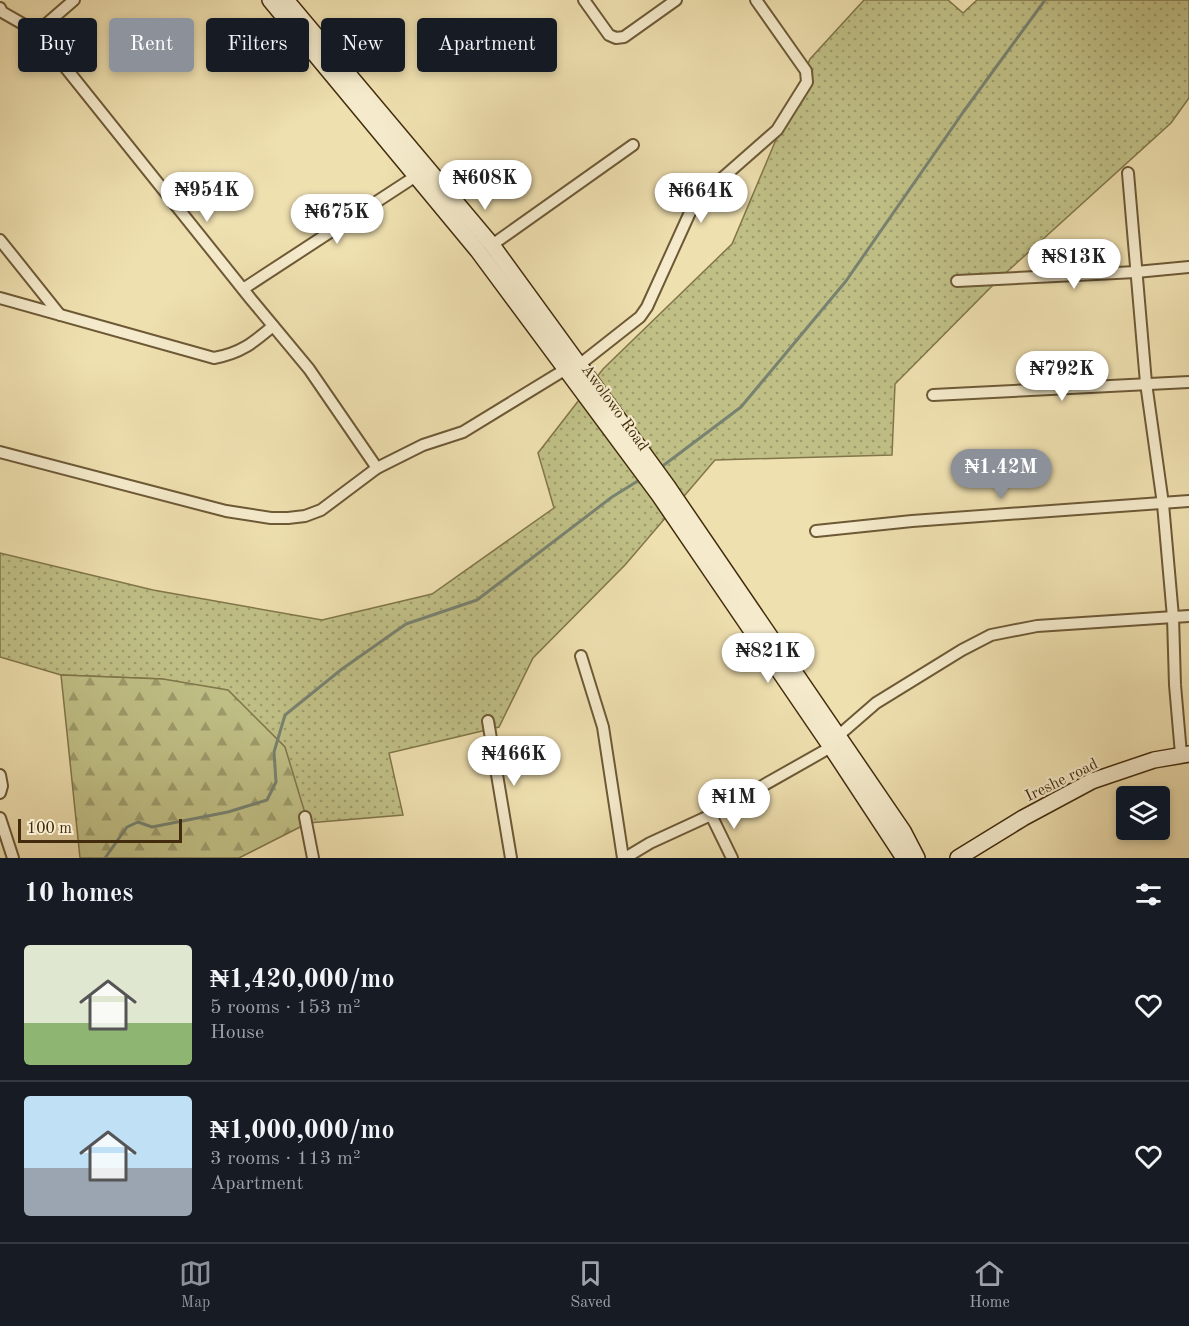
<!DOCTYPE html>
<meta charset="utf-8">
<style>
:root{--surface:#171b24;--page:#242831;--text:#f1f3f6;--muted:#9ea1a6;--line:#363941;--accent:#8c9099}
body{margin:0;font-family:"Old Standard TT",serif;background:var(--page);color:var(--text);height:100vh;display:flex;flex-direction:column;font-size:22px;white-space:nowrap}
*{box-sizing:border-box;margin:0}
p{font-size:20px;color:var(--muted)}
.icon{flex:none;width:33px;height:33px;fill:none;stroke:currentColor;stroke-width:2;stroke-linecap:round;stroke-linejoin:round}
.map{position:relative;height:858px;overflow:hidden}
.details{display:flex;flex-direction:column;background:var(--surface);flex:1}
.details>*{flex:none}
.top-card{position:absolute;left:18px;top:18px;width:600px;height:54px;display:flex;gap:12px}
.controls{position:absolute;left:1116px;top:786px;display:grid;gap:12px}
.controls a{display:grid;place-items:center;width:54px;height:54px;border-radius:6px;background:var(--surface);box-shadow:0 3px 9px #0003;font-size:30px}
.scale{position:absolute;left:18px;bottom:15px;width:164px;box-sizing:border-box;padding-left:6px;border:3px solid #422c0d;border-top:0;font-size:16px;line-height:21px;white-space:nowrap;color:#422c0d;-webkit-text-stroke:4px #f5ebcc;paint-order:stroke}
.price{position:absolute;translate:-50% -51px;padding:0 14px;border-radius:21px;background:#fff;color:#222;font-size:20px;line-height:39px;filter:drop-shadow(0 2px 3px #0008)}
.price::after{content:'';position:absolute;left:50%;top:36px;width:18px;height:14px;margin-left:-9px;background:inherit;clip-path:polygon(0 0,100% 0,50% 100%)}
.price.on{background:var(--accent);color:#fff}
ul{padding:0;list-style:none}
li{display:flex;align-items:center;gap:18px;height:150px;padding:0 24px}
li+li{border-top:2px solid var(--line)}
li span{display:grid;place-items:center;flex:none;width:168px;height:120px;border-radius:6px;color:#555}
li>.icon{margin-inline-start:auto}
span .icon{width:72px;height:72px;fill:#fffc;stroke-width:1}
li b{font-size:26px}
h2{display:flex;justify-content:space-between;align-items:center;height:72px;padding:0 24px;font-size:26px}
.tag{padding:0 21px;border-radius:6px;background:var(--surface);box-shadow:0 3px 9px #0003;font-size:21px;line-height:54px}
.tag.on{background:var(--accent);color:#fff}
.tabs{display:flex;justify-content:space-around;align-items:center;height:84px;border-top:2px solid var(--line);background:var(--surface);font-size:16px;color:var(--muted)}
.tabs a{display:grid;justify-items:center;gap:3px}
.tabs .on{color:var(--accent)}
.map>svg:first-child{display:block}
.grass{fill:url(#grass-dots);stroke:#81764a;stroke-width:1.5}
.forest{fill:url(#forest-firs);stroke:#81764a;stroke-width:1.5}
.lines{fill:none;stroke-linecap:round;stroke-linejoin:round}
.stream{stroke:#788271;stroke-width:3}
.street-casing{stroke:#6d5936;stroke-width:14}
.secondary-casing{stroke:#422c0d;stroke-width:18}
.street{stroke:#f5ebcc;stroke-width:10}
.secondary{stroke:#f5ebcc;stroke-width:15}
.labels{text-anchor:middle;stroke-width:4.5;stroke-linejoin:round;paint-order:stroke}
.street-label{font-size:16px;fill:#422c0d;stroke:#f5ebcc}
</style>
<div class="map">
<svg width="1189" height="858" viewBox="0 0 1189 858">
<defs>
<pattern id="grass-dots" width="8" height="8" patternUnits="userSpaceOnUse" patternTransform="scale(1.5)"><rect width="8" height="8" fill="#c0c086"/><path d="M2 2h.1M6 6h.1" fill="none" stroke="#9e9c6c" stroke-width="1.8" stroke-linecap="round"/></pattern>
<pattern id="forest-firs" width="22" height="20" patternUnits="userSpaceOnUse" patternTransform="scale(1.5)"><rect width="22" height="20" fill="#c0c086"/><path d="M5 1l3.5 6h-7zM16 11l3.5 6h-7z" fill="#9e9c6c"/></pattern>
</defs>
<rect width="100%" height="100%" fill="#efe0b0"/>
<filter id="stains"><feTurbulence type="fractalNoise" baseFrequency=".00333" numOctaves="4"/><feColorMatrix values="0 0 0 0 .2 0 0 0 0 .09 0 0 0 0 .02 0 0 0 .5 -.17"/></filter>
<radialGradient id="worn" r=".72"><stop offset=".6" stop-color="#630" stop-opacity="0"/><stop offset="1" stop-color="#630" stop-opacity=".3"/></radialGradient>
<polygon class="grass" points="864,0 948,0 963,13 977,0 1189,0 1189,98 1171,123 999,279 895,384 892,455 715,460 625,565 533,658 499,727 389,753 403,815 308,823 163,679 61,675 0,657 0,553 153,590 322,620 432,594 554,508 538,453 603,369 732,244 810,59"/>
<polygon class="forest" points="61,675 163,679 228,690 285,747 308,823 239,858 80,858"/>
<g class="lines">
<g class="stream">
<polyline points="660,468 741,407 846,281 964,111 1045,0"/>
<polyline points="105,858 127,827 138,822 152,827 228,812 267,800 276,782 274,752 285,715 342,669 406,624 477,600 612,497 641,479"/>
</g>
<g class="street-casing">
<g id="street">
<polyline points="584,0 609,35 616,38 624,37 676,0"/>
<polyline points="0,8 2,12 37,32 250,298 309,369 377,468"/>
<polyline points="37,32 74,0"/>
<polyline points="1128,173 1146,383 1163,504 1173,617 1175,685 1181,754"/>
<polyline points="0,240 60,315"/>
<polyline points="492,245 633,145"/>
<polyline points="957,281 1136,272 1189,267"/>
<polyline points="243,289 416,176"/>
<path d="M0 298 214 358C241 353 253 343 273 326"/>
<polyline points="579,365 640,317 647,307 692,208 703,195 777,130 807,82 806,71 756,0"/>
<polyline points="933,395 1189,382"/>
<polyline points="0,452 226,511 271,518 288,518 305,516 321,510 377,468 423,445 463,432 566,369"/>
<polyline points="816,531 912,521 1189,501"/>
<polyline points="581,656 603,727 623,858"/>
<polyline points="488,721 511,858"/>
<polyline points="0,775 2,786 0,793"/>
<polyline points="711,815 732,858"/>
<polyline points="305,817 313,858"/>
<polyline points="0,818 13,858"/>
<polyline points="625,858 650,843 711,815 831,747 838,736 876,703 962,650 991,635 1037,626 1189,616"/>
</g>
</g>
<g class="secondary-casing">
<g id="secondary">
<polyline points="270,0 478,251 659,495 831,747 904,858"/>
<polyline points="286,0 492,245 668,487 903,831 917,858"/>
<polyline points="958,858 1023,818 1092,781 1154,760 1189,754"/>
</g>
</g>
<use href="#street" class="street"/>
<use href="#secondary" class="secondary"/>
</g>
<g class="labels">
<g class="street-label">
<text transform="translate(616 407) rotate(54)" y="6">Awolowo Road</text>
<text transform="translate(1061 779) rotate(-26)" y="6">Ireshe road</text>
</g>
</g>
<rect width="100%" height="100%" filter="url(#stains)"/>
<rect width="100%" height="100%" fill="url(#worn)"/>
</svg>
<div class="controls">
<a><svg class="icon" aria-label="layers" viewBox="0 0 24 24"><path d="M12 4l9 5-9 5-9-5zM3 14l9 5 9-5"/></svg></a>
</div>
<div class="scale">100 m</div>
<b class="price" style="left:485px;top:211px">₦608K</b>
<b class="price" style="left:207px;top:223px">₦954K</b>
<b class="price" style="left:701px;top:224px">₦664K</b>
<b class="price" style="left:337px;top:245px">₦675K</b>
<b class="price" style="left:1074px;top:290px">₦813K</b>
<b class="price" style="left:1062px;top:402px">₦792K</b>
<b class="price on" style="left:1001px;top:500px">₦1.42M</b>
<b class="price" style="left:768px;top:684px">₦821K</b>
<b class="price" style="left:514px;top:787px">₦466K</b>
<b class="price" style="left:734px;top:830px">₦1M</b>
<div class="top-card">
<a class="tag">Buy</a>
<a class="tag on">Rent</a>
<a class="tag">Filters</a>
<a class="tag">New</a>
<a class="tag">Apartment</a>
</div>
</div>
<section class="details">
<h2>10 homes<svg class="icon" aria-label="filters" viewBox="0 0 24 24"><path d="M4 7h16M4 17h16"/><circle cx="9" cy="7" r="2"/><circle cx="15" cy="17" r="2"/></svg></h2>
<ul>
<li><span style="background:linear-gradient(#dfe7d0 65%,#8fb573 0)"><svg class="icon" aria-label="home" viewBox="0 0 24 24"><path d="M3 11l9-7 9 7M6 9v11h12V9"/></svg></span><div><b>₦1,420,000/mo</b><p>5 rooms · 153 m²</p><p>House</p></div><svg class="icon" aria-label="heart" viewBox="0 0 24 24"><path d="M12 20l-8-8c-3-5 5-10 8-4 3-6 11-1 8 4z"/></svg></li>
<li><span style="background:linear-gradient(#bfe0f5 60%,#9aa5b1 0)"><svg class="icon" aria-label="home" viewBox="0 0 24 24"><path d="M3 11l9-7 9 7M6 9v11h12V9"/></svg></span><div><b>₦1,000,000/mo</b><p>3 rooms · 113 m²</p><p>Apartment</p></div><svg class="icon" aria-label="heart" viewBox="0 0 24 24"><path d="M12 20l-8-8c-3-5 5-10 8-4 3-6 11-1 8 4z"/></svg></li>
</ul>
</section>
<nav class="tabs">
<a class="on"><svg class="icon" aria-label="map" viewBox="0 0 24 24"><path d="M3 6l6-2 6 2 6-2v14l-6 2-6-2-6 2zM9 4v14M15 6v14"/></svg>Map</a>
<a><svg class="icon" aria-label="saved" viewBox="0 0 24 24"><path d="M7 4h10v16l-5-4-5 4z"/></svg>Saved</a>
<a><svg class="icon" aria-label="home" viewBox="0 0 24 24"><path d="M3 11l9-7 9 7M6 9v11h12V9"/></svg>Home</a>
</nav>
